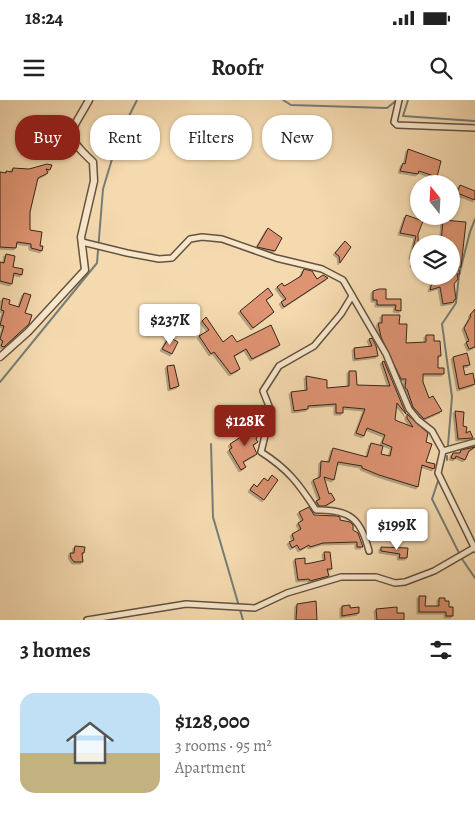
<!DOCTYPE html>
<meta charset="utf-8">
<style>
:root{--surface:#fff;--page:#f6f6f6;--text:#222;--muted:#767676;--line:#e0e0e0;--accent:#8f2418}
body{margin:0;font-family:Alegreya,serif;background:var(--page);color:var(--text);height:100vh;display:flex;flex-direction:column;font-size:19px;white-space:nowrap}
*{box-sizing:border-box;margin:0}
p{font-size:16px;color:var(--muted)}
.icon{flex:none;width:28px;height:28px;fill:none;stroke:currentColor;stroke-width:2;stroke-linecap:round;stroke-linejoin:round}
.map{position:relative;height:520px;overflow:hidden}
.details{display:flex;flex-direction:column;background:var(--surface);flex:1}
.details>*{flex:none}
.top-card{position:absolute;left:15px;top:15px;width:445px;height:45px;display:flex;gap:10px}
.needle{width:32px;rotate:342deg}
.tools{position:absolute;left:410px;top:75px;display:grid;gap:10px}
.tools a{display:grid;place-items:center;width:50px;height:50px;border-radius:50%;background:var(--surface);box-shadow:0 1px 4px #0004;font-size:25px}
.price{position:absolute;translate:-50% -42px;padding:0 11px;border-radius:5px;background:#fff;color:#222;font-size:16px;line-height:32px;filter:drop-shadow(0 1px 2px #0008)}
.price::after{content:'';position:absolute;left:50%;top:30px;width:15px;height:11px;margin-left:-8px;background:inherit;clip-path:polygon(0 0,100% 0,50% 100%)}
.price.on{background:var(--accent);color:#fff}
ul{padding:0;list-style:none}
li{display:flex;align-items:center;gap:15px;height:125px;padding:0 20px}
li+li{border-top:1px solid var(--line)}
li span{display:grid;place-items:center;flex:none;width:140px;height:100px;border-radius:15px;color:#555}
li>.icon{margin-inline-start:auto}
span .icon{width:60px;height:60px;fill:#fffc;stroke-width:1}
li b{font-size:21px}
h2{display:flex;justify-content:space-between;align-items:center;height:60px;padding:0 20px;font-size:21px}
.pill{padding:0 18px;border-radius:20px;background:var(--surface);box-shadow:0 1px 4px #0004;font-size:18px;line-height:45px}
.pill.on{background:var(--accent);color:#fff}
.status{display:flex;justify-content:space-between;align-items:center;height:35px;padding:0 25px;background:var(--surface);direction:ltr}
.status svg{height:14px;fill:currentColor}
header{display:flex;justify-content:space-between;align-items:center;height:65px;padding:0 20px;background:var(--surface);font-size:22px;font-weight:700}
.map>svg:first-child{display:block}
.lines{fill:none;stroke-linecap:round;stroke-linejoin:round}
.stream{stroke:#747e77;stroke-width:2}
.building{fill:#de9372;stroke:#33261c;filter:url(#shadow)}
.minor-casing{stroke:#645341;stroke-width:8}
.tertiary-casing{stroke:#645341;stroke-width:9}
.minor{stroke:#f8e7cb;stroke-width:5}
.tertiary{stroke:#f8e7cb;stroke-width:6}
</style>
<div class="status"><b>18:24</b><svg viewBox="0 0 49 12"><path d="M0 12V9h3v3zM5 12V6h3v6zM10 12V3h3v9zM15 12V0h3v12zM26 1h20v11H26zM47 4h2v5h-2z"/></svg></div>
<header><svg class="icon" aria-label="menu" viewBox="0 0 24 24"><path d="M4 6h16M4 12h16M4 18h16"/></svg>Roofr<svg class="icon" aria-label="search" viewBox="0 0 24 24"><circle cx="10" cy="10" r="6"/><path d="M15 15l6 6"/></svg></header>
<div class="map">
<svg width="475" height="520" viewBox="0 0 475 520">
<defs>
<filter id="shadow"><feDropShadow dx="-2" dy="2" stdDeviation="0" flood-color="#0004"/></filter>
</defs>
<rect width="100%" height="100%" fill="#f5daaf"/>
<filter id="stains"><feTurbulence type="fractalNoise" baseFrequency=".004" numOctaves="4"/><feColorMatrix values="0 0 0 0 .2 0 0 0 0 .09 0 0 0 0 .02 0 0 0 .5 -.17"/></filter>
<radialGradient id="worn" r=".72"><stop offset=".6" stop-color="#630" stop-opacity="0"/><stop offset="1" stop-color="#630" stop-opacity=".3"/></radialGradient>
<g class="lines">
<g class="stream">
<polyline points="283,0 291,5 387,8 397,0"/>
<polyline points="408,0 403,16 475,21"/>
<polyline points="0,282 97,163 103,89 119,36 137,0"/>
<polyline points="211,344 213,417 243,520"/>
<polyline points="448,345 452,297 442,224 456,203 459,175 470,132 475,119"/>
<polyline points="447,360 447,356"/>
<polyline points="438,381 432,399 462,459 475,478"/>
</g>
</g>
<g class="building">
<polygon points="67,35 66,47 57,52 51,40"/>
<polygon points="408,49 441,61 437,77 419,71 418,74 400,71 403,63 405,64"/>
<polygon points="47,64 52,65 50,70 46,69 48,73 38,78 30,112 30,130 42,132 40,146 43,146 42,151 31,148 31,144 17,142 16,148 0,147 0,72 6,73 6,71 12,72 13,68 29,69"/>
<polygon points="460,85 475,91 475,100 457,93"/>
<polygon points="406,115 423,121 418,134 419,167 412,165 414,157 411,157 416,136 400,133"/>
<polygon points="443,120 466,122 461,167 458,167 460,174 457,174 458,179 454,184 456,199 454,200 454,202 443,204 440,187 430,190 434,176 451,176 451,144 441,144"/>
<polygon points="268,128 282,138 275,151 257,147"/>
<polygon points="345,141 351,147 340,163 339,156 335,153"/>
<polygon points="6,154 15,156 13,167 23,169 22,175 14,173 12,184 0,181 0,162 4,163"/>
<polygon points="304,169 312,171 317,179 323,175 328,178 284,207 281,202 286,199 277,187 282,183 284,186 288,184 301,176"/>
<polygon points="268,188 273,195 266,200 274,212 253,228 240,211"/>
<polygon points="379,189 386,189 386,199 401,199 401,211 395,210 396,205 377,205 377,200 373,200 373,191"/>
<polygon points="24,193 31,195 25,213 32,215 29,224 4,247 1,246 3,241 0,239 4,226 0,225 4,211 1,210 3,198 10,200 9,204 19,207"/>
<polygon points="185,205 194,218 180,228 171,215"/>
<polygon points="475,209 475,247 469,249 466,242 469,241 464,228 471,216 470,215"/>
<polygon points="382,215 400,215 399,224 407,224 406,243 426,242 426,235 434,235 434,241 440,241 441,256 438,256 438,268 444,268 444,274 423,274 423,282 429,298 433,296 442,311 424,319 413,307 407,289 405,288 406,279 401,279 381,237 378,223 382,223"/>
<polygon points="206,217 223,242 232,235 237,242 271,225 280,245 252,259 246,249 234,256 240,269 231,274 214,252 211,254 199,236 209,230 202,221"/>
<polygon points="169,237 178,242 172,254 162,249"/>
<polygon points="372,238 376,246 378,256 355,259 354,248 372,246 369,239"/>
<polygon points="467,253 470,265 463,266 465,275 473,273 475,284 459,289 453,257"/>
<polygon points="384,261 406,314 397,303 395,320 413,327 407,318 407,314 428,333 426,342 432,344 426,362 435,364 434,369 422,365 418,387 379,375 362,368 362,366 338,362 334,380 324,377 329,394 331,393 335,400 325,406 319,406 316,401 320,399 313,380 320,377 321,361 329,362 333,348 367,357 371,343 383,346 381,354 390,356 392,347 382,343 385,335 367,328 364,336 356,333 365,309 343,307 343,313 336,313 336,304 308,306 308,309 294,311 291,292 307,290 306,276 327,280 327,288 349,286 349,271 356,271 357,285 390,286 382,262"/>
<polygon points="174,265 179,286 170,289 167,266"/>
<polygon points="455,311 464,312 463,326 467,327 466,333 470,331 473,338 458,339"/>
<polygon points="264,322 256,339 258,342 253,345 257,354 243,362 246,367 241,370 229,350 232,348 230,344"/>
<polygon points="475,347 469,351 465,360 456,356 455,359 451,358 453,353 460,353 461,350"/>
<polygon points="272,375 278,380 264,400 250,390 254,384 257,387 264,378 268,381"/>
<polygon points="309,407 314,415 337,416 340,417 340,420 350,422 353,425 353,430 358,433 363,447 357,447 357,442 323,443 310,447 309,445 300,450 297,445 292,448 289,442 294,440 292,434 301,429 298,423 303,420 299,412"/>
<polygon points="75,446 85,447 84,453 82,453 83,462 74,462 71,458 70,453 74,453"/>
<polygon points="381,447 408,448 407,458 399,458 400,454 381,451"/>
<polygon points="324,452 330,452 332,469 327,469 329,476 310,481 309,479 298,480 295,459 305,458 305,464 311,463 325,460"/>
<polygon points="419,496 426,496 425,506 439,506 439,498 445,498 445,501 449,501 449,507 453,507 453,516 446,516 446,512 419,512"/>
<polygon points="316,501 317,520 296,520 297,504"/>
<polygon points="350,505 350,508 359,507 359,513 342,516 342,506"/>
<polygon points="397,507 397,513 404,513 404,520 377,520 376,509"/>
</g>
<g class="lines">
<g class="minor-casing">
<g id="minor">
<polyline points="399,0 394,22 397,25 475,28"/>
<polyline points="82,142 127,153 159,159 172,158 190,139 202,137 222,139 276,158 322,169 343,180 386,254 409,309 418,320 432,331 443,351 475,342"/>
<path d="M352 196 341 214 314 246 279 266 263 291 271 311 261 352C288 369 299 384 316 410 350 409 361 419 369 451"/>
<polyline points="443,351 438,373 475,449"/>
<polyline points="87,520 186,504 255,508 287,493 341,477 376,477 395,483 405,482 434,471 474,448"/>
</g>
</g>
<g class="tertiary-casing">
<path id="tertiary" d="M0 257 28 232 85 170 81 137 94 81 93 62C62 33 70 35 89 0"/>
</g>
<use href="#minor" class="minor"/>
<use href="#tertiary" class="tertiary"/>
</g>
<rect width="100%" height="100%" filter="url(#stains)"/>
<rect width="100%" height="100%" fill="url(#worn)"/>
</svg>
<div class="tools">
<a><svg class="needle" viewBox="-14 -14 28 28"><path d="M0-13l5 13h-10z" fill="#e53935"/><path d="M0 13l5-13h-10z" fill="#767676"/></svg></a>
<a><svg class="icon" aria-label="layers" viewBox="0 0 24 24"><path d="M12 4l9 5-9 5-9-5zM3 14l9 5 9-5"/></svg></a>
</div>
<b class="price" style="left:170px;top:246px">$237K</b>
<b class="price on" style="left:245px;top:347px">$128K</b>
<b class="price" style="left:397px;top:451px">$199K</b>
<div class="top-card">
<a class="pill on">Buy</a>
<a class="pill">Rent</a>
<a class="pill">Filters</a>
<a class="pill">New</a>
</div>
</div>
<section class="details">
<h2>3 homes<svg class="icon" aria-label="filters" viewBox="0 0 24 24"><path d="M4 7h16M4 17h16"/><circle cx="9" cy="7" r="2"/><circle cx="15" cy="17" r="2"/></svg></h2>
<ul>
<li><span style="background:linear-gradient(#bfe0f5 60%,#c2b280 0)"><svg class="icon" aria-label="home" viewBox="0 0 24 24"><path d="M3 11l9-7 9 7M6 9v11h12V9"/></svg></span><div><b>$128,000</b><p>3 rooms · 95 m²</p><p>Apartment</p></div></li>
</ul>
</section>
